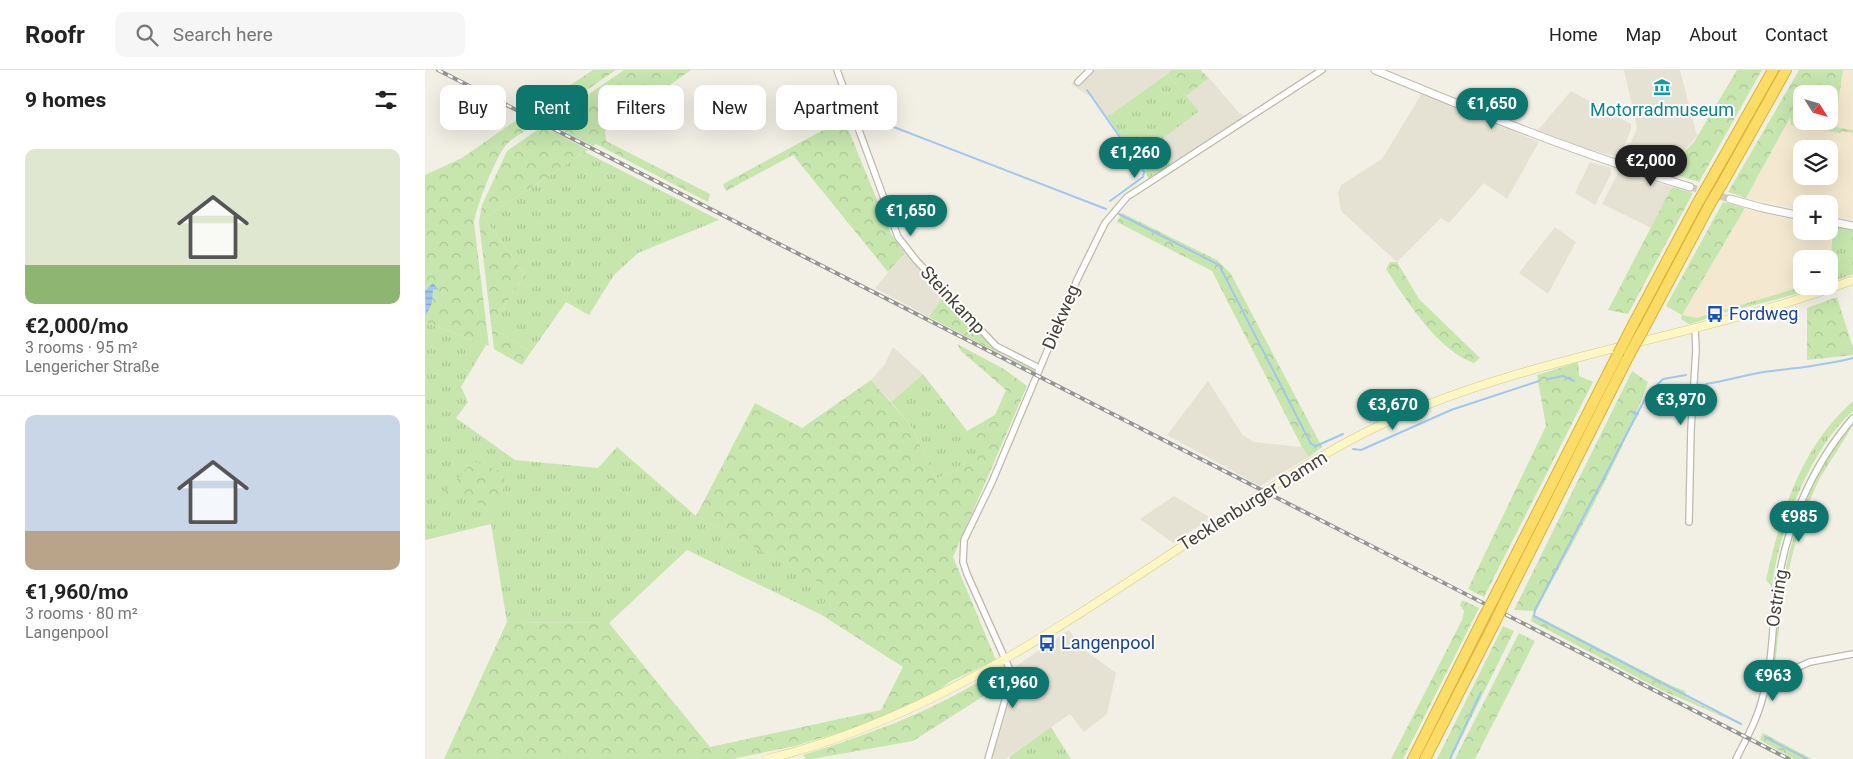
<!DOCTYPE html>
<meta charset="utf-8">
<style>
:root{--surface:#fff;--page:#f6f6f6;--text:#222;--muted:#767676;--line:#e0e0e0;--accent:#0f766e}
body{margin:0;font-family:Roboto,sans-serif;background:var(--page);color:var(--text);height:100vh;display:flex;flex-direction:column;font-size:19px;white-space:nowrap}
*{box-sizing:border-box;margin:0}
p{font-size:16px;color:var(--muted)}
.icon{flex:none;width:28px;height:28px;fill:none;stroke:currentColor;stroke-width:2;stroke-linecap:round;stroke-linejoin:round}
.map{position:relative;flex:1;overflow:hidden}
.drawer{display:flex;flex-direction:column;background:var(--surface);width:425px}
.drawer>*{flex:none}
.top-card{position:absolute;left:15px;top:15px;width:475px;height:45px;display:flex;gap:10px}
.needle{width:32px;rotate:127deg}
.buttons{position:absolute;left:1368px;top:15px;display:grid;gap:10px}
.buttons a{display:grid;place-items:center;width:45px;height:45px;border-radius:10px;background:var(--surface);box-shadow:0 5px 20px #0002;font-size:25px}
.price{position:absolute;translate:-50% -42px;padding:0 11px;border-radius:18px;background:var(--accent);color:#fff;font-size:16px;line-height:32px;filter:drop-shadow(0 1px 2px #0008)}
.price::after{content:'';position:absolute;left:50%;top:30px;width:15px;height:11px;margin-left:-8px;background:inherit;clip-path:polygon(0 0,100% 0,50% 100%)}
.price.selected{background:#222;color:#fff}
ul{padding:0;list-style:none}
li{display:grid;align-content:center;gap:10px;height:265px;padding:0 25px}
li+li{border-top:1px solid var(--line)}
li span{display:grid;place-items:center;height:155px;border-radius:10px;color:#555}
li>.icon{margin-inline-start:auto}
span .icon{width:90px;height:90px;fill:#fffc;stroke-width:1}
li b{font-size:21px}
h2{display:flex;justify-content:space-between;align-items:center;height:60px;padding:0 25px;font-size:21px}
.tag{padding:0 18px;border-radius:10px;background:var(--surface);box-shadow:0 5px 20px #0002;font-size:18px;line-height:45px}
.tag.selected{background:var(--accent);color:#fff}
header{display:flex;align-items:center;gap:30px;box-sizing:border-box;height:70px;padding:0 25px;background:var(--surface);border-bottom:1px solid var(--line)}
header strong{font-size:24px}
nav{display:flex;gap:28px;margin-inline-start:auto;font-size:18px}
.search{width:350px;height:45px;background:var(--page);display:flex;align-items:center;gap:12px;box-sizing:border-box;padding:0 18px;border-radius:10px;color:var(--muted);font-size:19px}
main{display:flex;flex:1;min-height:0}
.map>svg:first-child{display:block}
.residential{fill:#e6e2d3}
.commercial{fill:#f4e9d0;fill-rule:evenodd}
.grass{fill:url(#grass-tufts)}
.forest{fill:url(#forest-crowns);fill-rule:evenodd}
.water{fill:url(#water-rules)}
.lines{fill:none;stroke-linecap:round;stroke-linejoin:round}
.stream{stroke:#a1c6ef;stroke-width:2}
.tertiary-tunnel{stroke:#cfcdc2;stroke-width:7;stroke-dasharray:7 3.5;stroke-linecap:butt}
.minor-casing{stroke:#bdb8a8;stroke-width:8}
.tertiary-casing{stroke:#bdb8a8;stroke-width:9}
.secondary-casing{stroke:#d2c995;stroke-width:9}
.motorway-casing{stroke:#dab236;stroke-width:12}
.minor{stroke:#fff;stroke-width:5.5}
.tertiary{stroke:#fff;stroke-width:7}
.secondary{stroke:#fef7c3;stroke-width:8}
.motorway{stroke:#fbdc67;stroke-width:10}
.rail-casing{stroke:#949494;stroke-width:4}
.rail{stroke:#fff;stroke-width:2;stroke-dasharray:5.5;stroke-linecap:butt}
.motorway-bridge-casing{stroke:#dab236;stroke-width:12;stroke-linecap:butt}
.motorway-bridge{stroke:#fbdc67;stroke-width:10}
.labels{text-anchor:middle;stroke-width:4;stroke-linejoin:round;paint-order:stroke}
.culture-label{font-size:18px;fill:#0d838f;stroke:#fff}
.street-label{font-size:18px;fill:#444035;stroke:#fff}
.transit-label{font-size:18px;fill:#164399;stroke:#fff;text-anchor:start}
</style>
<header>
<strong>Roofr</strong>
<div class="search"><svg class="icon" aria-label="search" viewBox="0 0 24 24"><circle cx="10" cy="10" r="6"/><path d="M15 15l6 6"/></svg>Search here</div>
<nav><a>Home</a><a>Map</a><a>About</a><a>Contact</a></nav>
</header>
<main>
<section class="drawer">
<h2>9 homes<svg class="icon" aria-label="filters" viewBox="0 0 24 24"><path d="M4 7h16M4 17h16"/><circle cx="9" cy="7" r="2"/><circle cx="15" cy="17" r="2"/></svg></h2>
<ul>
<li><span style="background:linear-gradient(#dfe7d0 75%,#8fb573 0)"><svg class="icon" aria-label="home" viewBox="0 0 24 24"><path d="M3 11l9-7 9 7M6 9v11h12V9"/></svg></span><div><b>€2,000/mo</b><p>3 rooms · 95 m²</p><p>Lengericher Straße</p></div></li>
<li><span style="background:linear-gradient(#c9d6e8 75%,#b9a48a 0)"><svg class="icon" aria-label="home" viewBox="0 0 24 24"><path d="M3 11l9-7 9 7M6 9v11h12V9"/></svg></span><div><b>€1,960/mo</b><p>3 rooms · 80 m²</p><p>Langenpool</p></div></li>
</ul>
</section>
<div class="map">
<svg width="1428" height="689" viewBox="0 0 1428 689">
<defs>
<pattern id="grass-tufts" width="24" height="20" patternUnits="userSpaceOnUse" patternTransform="scale(1.25)"><rect width="24" height="20" fill="#c6e6ae"/><path d="M3 7l-1-3M5 7V3M7 7l1-3M15 17l-1-3M17 17v-4M19 17l1-3" fill="none" stroke="#abc696"/></pattern>
<pattern id="forest-crowns" width="20" height="18" patternUnits="userSpaceOnUse" patternTransform="scale(1.25)"><rect width="20" height="18" fill="#c6e6ae"/><path d="M2 6a3 3 0 1 1 6 0M12 15a3 3 0 1 1 6 0" fill="none" stroke="#abc696"/></pattern>
<pattern id="water-rules" width="6" height="5" patternUnits="userSpaceOnUse" patternTransform="scale(1.25)"><rect width="6" height="5" fill="#a1c6ef"/><path d="M0 2.5h6" fill="none" stroke="#85a2c2"/></pattern>
</defs>
<rect width="100%" height="100%" fill="#f2f0e5"/>
<g class="residential">
<polygon points="660,0 747,0 682,47 670,30 646,14"/>
<polygon points="1199,0 1255,0 1272,66 1254,87 1246,85 1236,99 1201,85 1212,57"/>
<polygon points="784,8 815,44 820,46 745,95 732,73 773,41 761,26"/>
<polygon points="1146,21 1206,54 1206,60 1194,87 1163,79 1113,60"/>
<polygon points="997,23 1114,72 1082,129 1059,113 1024,153 1016,148 972,192 916,141 913,124 916,115 957,89"/>
<polygon points="1165,92 1186,98 1186,104 1170,135 1150,123"/>
<polygon points="1194,101 1247,117 1226,158 1177,134"/>
<polygon points="1130,157 1151,172 1123,224 1094,203"/>
<polygon points="480,183 520,224 504,247 450,218"/>
<polygon points="468,277 498,304 466,332 446,310 460,294"/>
<polygon points="783,311 817,364 828,372 877,377 884,387 835,416 742,365"/>
<polygon points="749,426 786,448 748,473 715,449"/>
<polygon points="644,560 656,577 691,603 682,644 659,662 645,644 580,689 567,689 590,614 591,596"/>
</g>
<g class="commercial">
<path d="M1394 0H1428V150L1404 145V134H1376V140L1321 128 1376 31V51H1404V24ZM1376 79H1404V106H1376Z"/>
<polygon points="1320,138 1376,152 1376,161 1404,161 1404,157 1408,158 1404,192 1404,189 1376,189 1376,216 1379,216 1272,248 1257,245"/>
</g>
<g class="grass">
<polygon points="742,4 774,41 732,73 745,95 724,108 682,47"/>
<polygon points="160,82 294,150 213,183 189,205 164,245 141,232 106,282 70,259 69,252 100,205 59,148"/>
<polygon points="1404,154 1428,160 1428,204 1404,213 1408,158 1404,157"/>
<path d="M1379 216H1395C1363 228 1330 234 1297 243 1286 246 1276 252 1264 254L1256 249 1257 245 1272 248Z"/>
<polygon points="0,252 61,275 36,317 43,332 31,348 90,390 173,398 192,377 271,446 406,518 395,544 262,480 184,553 82,552 66,454 0,470"/>
<polygon points="498,304 542,361 557,385 511,409 486,356 466,332"/>
<path d="M1428 331V341C1385 379 1353 462 1347 517L1341 510C1356 443 1375 378 1428 331Z"/>
<path d="M1428 354C1428 357 1398 402 1393 412 1365 471 1356 533 1350 597L1348 592C1355 508 1370 419 1428 354Z"/>
<polygon points="626,657 646,689 585,689 584,687"/>
</g>
<g class="forest">
<polygon points="168,0 191,0 118,50 103,43"/>
<polygon points="199,0 266,0 180,61 181,71 285,124 283,132 171,74 168,76 122,53"/>
<polygon points="747,0 775,0 784,8 761,26 742,4"/>
<polygon points="1312,0 1337,0 1274,112 1202,90 1201,85 1236,98 1246,85 1254,87 1269,72"/>
<path d="M1374 0H1418L1411 47H1407L1406 56 1428 60V63L1416 61 1415 63 1366 55 1365 48 1321 128 1303 122ZM1376 24H1404V51H1376Z"/>
<path d="M97 46 112 54C101 61 85 68 78 79 68 95 52 134 49 153L64 276 0 252V105L37 88Z"/>
<polygon points="419,49 466,164 480,183 463,202 368,85 301,121 298,114"/>
<polygon points="118,56 163,80 59,148 100,205 69,252 70,259 106,282 97,295 69,279 54,152 57,135 82,81"/>
<polygon points="1247,117 1268,123 1203,244 1183,240"/>
<polygon points="1298,132 1320,138 1257,245 1241,236"/>
<polygon points="697,143 792,190 806,204 897,377 884,387 877,377 787,201 692,152"/>
<path d="M965 192H972L994 229 1055 288 1049 293C1013 281 981 230 961 199Z"/>
<polygon points="520,224 568,277 578,285 609,300 609,302 504,247"/>
<polygon points="1412,227 1428,278 1428,285 1382,290 1382,238"/>
<polygon points="532,274 579,299 602,316 528,487 571,590 526,611 507,625 429,658 370,676 307,689 19,689 82,552 184,553 285,677 456,640 478,597 395,544 405,518 271,446 330,333 377,358 446,310 486,356 511,409 556,385 542,361 570,345 581,320 536,281"/>
<polygon points="1153,292 1154,306 1168,312 1059,527 1043,519 1121,356 1112,305"/>
<path d="M1207 301 1223 312C1195 392 1151 466 1111 541L1089 540Z"/>
<polygon points="48,391 80,403 76,440 20,423"/>
<polygon points="1037,530 1054,538 978,689 966,689 1037,550 1039,541 1035,535"/>
<polygon points="1107,545 1112,546 1245,615 1260,621 1261,627 1308,651 1236,620 1106,551"/>
<polygon points="1078,556 1089,561 1026,689 1012,689"/>
<polygon points="1094,563 1110,571 1050,689 1030,689"/>
<path d="M574 598 579 613 488 671 387 689H381L378 685C445 664 516 639 574 598Z"/>
<polygon points="1338,663 1387,689 1369,689 1335,670"/>
</g>
<polygon class="water" points="8,213 14,220 8,219 7,233 1,245 0,221"/>
<g class="lines">
<g class="stream">
<polyline points="662,20 719,102 718,107 685,131"/>
<polyline points="435,44 681,139"/>
<polyline points="694,144 794,195 886,374 891,376 918,364"/>
<polyline points="1261,305 1238,309 1222,325 1110,540 1109,546 1316,654"/>
<polyline points="1123,309 1138,306 1149,311"/>
<path d="M1281 314C1303 311 1325 303 1347 301 1374 298 1401 295 1428 288"/>
<polyline points="1207,342 1213,344"/>
<polyline points="928,379 936,380 1026,340 1114,311"/>
<polyline points="1340,667 1382,689"/>
<polyline points="1025,689 1056,622"/>
</g>
<polyline class="tertiary-tunnel" points="1265,117 1305,129"/>
<g class="minor-casing">
<g id="minor">
<polyline points="412,0 473,167 491,190 571,276 614,298"/>
<polyline points="653,12 665,0"/>
<polyline points="1264,452 1266,359 1271,280 1270,258"/>
<polyline points="1344,603 1357,604 1385,592 1428,584"/>
<polyline points="563,689 585,613 585,600 542,504 538,492 539,470 567,412 652,210 680,153 702,127 719,116 897,0"/>
<path d="M1311 689C1321 669 1333 648 1338 626 1348 592 1347 555 1352 520 1360 459 1387 395 1428 348"/>
</g>
</g>
<g class="tertiary-casing">
<g id="tertiary">
<path d="M950 0C1054 43 1157 85 1265 117"/>
<polyline points="1305,129 1338,138 1376,146"/>
<polyline points="1404,151 1428,156"/>
</g>
</g>
<g class="secondary-casing">
<path id="secondary" d="M342 689C512 648 653 544 797 450 844 419 891 387 941 362 1094 285 1269 271 1428 210"/>
</g>
<g class="motorway-casing">
<g id="motorway">
<polyline points="1291,101 1348,0"/>
<polyline points="1297,114 1361,0"/>
<polyline points="1209,253 1271,136"/>
<polyline points="1218,260 1285,134"/>
<polyline points="1069,528 1193,284"/>
<polyline points="1080,531 1204,285"/>
<polyline points="988,689 1059,547"/>
<polyline points="1000,689 1070,552"/>
</g>
</g>
<use href="#minor" class="minor"/>
<use href="#tertiary" class="tertiary"/>
<use href="#secondary" class="secondary"/>
<use href="#motorway" class="motorway"/>
<g class="rail-casing">
<polyline id="rail" points="13,0 1364,689"/>
</g>
<use href="#rail" class="rail"/>
<g class="motorway-bridge-casing">
<g id="motorway-bridge">
<polyline points="1285,134 1297,114"/>
<polyline points="1271,136 1291,101"/>
<polyline points="1193,284 1209,253"/>
<polyline points="1204,285 1218,260"/>
<polyline points="1059,547 1069,528"/>
<polyline points="1070,552 1080,531"/>
</g>
</g>
<use href="#motorway-bridge" class="motorway-bridge"/>
</g>
<defs>
<g id="museum-bare" transform="scale(1.35)"><path d="M0-6L6-3V-2H-6V-3ZM-5-1h2V3h-2ZM-1-1h2V3h-2ZM3-1h2V3H3ZM-6 4H6V6H-6Z" fill="#0f9aa8" stroke="#fff" stroke-width="2.5" paint-order="stroke"/></g>
<g id="bus-bare" transform="scale(1.35)"><path d="M-5-6H5V4H4V6H2V4H-2V6H-4V4H-5ZM-3.5-4V0h7V-4ZM-3.5 1.2v1.5H-2V1.2ZM2 1.2v1.5H3.5V1.2Z" fill="#1a4fb4" stroke="#fff" stroke-width="2.5" paint-order="stroke"/></g>
</defs>
<g fill-rule="evenodd">
<use href="#museum-bare" x="1237" y="17"/>
<use href="#bus-bare" x="1290" y="244"/>
<use href="#bus-bare" x="622" y="573"/>
</g>
<g class="labels">
<g class="culture-label">
<text x="1237" y="46">Motorradmuseum</text>
</g>
<g class="street-label">
<text transform="translate(528 230) rotate(47)" y="6">Steinkamp</text>
<text transform="translate(636 247) rotate(-67)" y="6">Diekweg</text>
<text transform="translate(828 431) rotate(-32)" y="6">Tecklenburger Damm</text>
<text transform="translate(1352 528) rotate(-81)" y="6">Ostring</text>
</g>
<g class="transit-label">
<text x="1304" y="250">Fordweg</text>
<text x="636" y="579">Langenpool</text>
</g>
</g>
</svg>
<div class="buttons">
<a><svg class="needle" viewBox="-14 -14 28 28"><path d="M0-13l5 13h-10z" fill="#e53935"/><path d="M0 13l5-13h-10z" fill="#767676"/></svg></a>
<a><svg class="icon" aria-label="layers" viewBox="0 0 24 24"><path d="M12 4l9 5-9 5-9-5zM3 14l9 5 9-5"/></svg></a>
<a>+</a>
<a>−</a>
</div>
<b class="price" style="left:1067px;top:60px">€1,650</b>
<b class="price" style="left:710px;top:109px">€1,260</b>
<b class="price selected" style="left:1226px;top:117px">€2,000</b>
<b class="price" style="left:486px;top:167px">€1,650</b>
<b class="price" style="left:1256px;top:356px">€3,970</b>
<b class="price" style="left:968px;top:361px">€3,670</b>
<b class="price" style="left:1374px;top:473px">€985</b>
<b class="price" style="left:1348px;top:632px">€963</b>
<b class="price" style="left:588px;top:639px">€1,960</b>
<div class="top-card">
<a class="tag">Buy</a>
<a class="tag selected">Rent</a>
<a class="tag">Filters</a>
<a class="tag">New</a>
<a class="tag">Apartment</a>
</div>
</div>
</main>
